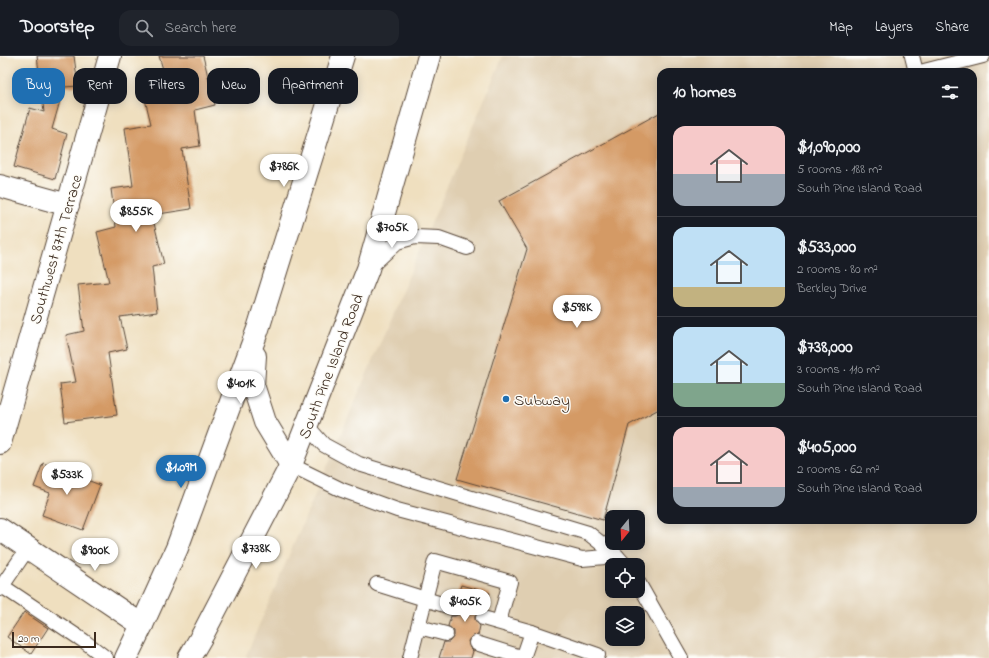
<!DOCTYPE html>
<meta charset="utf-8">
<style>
:root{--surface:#171b24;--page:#20242c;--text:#f1f3f6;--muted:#9ea1a6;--line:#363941;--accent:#1f6fb2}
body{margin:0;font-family:"Indie Flower",sans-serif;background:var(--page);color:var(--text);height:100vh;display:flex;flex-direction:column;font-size:15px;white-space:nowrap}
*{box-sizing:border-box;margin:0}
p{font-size:13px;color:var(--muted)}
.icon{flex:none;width:22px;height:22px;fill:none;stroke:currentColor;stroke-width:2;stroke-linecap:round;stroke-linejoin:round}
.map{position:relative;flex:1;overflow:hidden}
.side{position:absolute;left:657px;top:12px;width:320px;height:456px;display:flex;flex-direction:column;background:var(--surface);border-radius:12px;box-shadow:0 2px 10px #0003}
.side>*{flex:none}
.hud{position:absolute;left:12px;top:12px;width:380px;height:36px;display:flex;gap:8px}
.needle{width:26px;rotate:198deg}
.tools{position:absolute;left:605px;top:454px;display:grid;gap:8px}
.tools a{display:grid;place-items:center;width:40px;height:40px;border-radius:8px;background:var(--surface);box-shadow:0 2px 10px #0003;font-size:20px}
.scale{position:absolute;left:12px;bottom:10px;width:84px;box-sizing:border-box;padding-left:4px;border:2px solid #3b2a1e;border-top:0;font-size:11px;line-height:14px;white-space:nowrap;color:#3b2a1e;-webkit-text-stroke:3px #fdfcf7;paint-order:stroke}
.price{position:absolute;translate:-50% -34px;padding:0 9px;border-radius:14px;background:#fff;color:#222;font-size:13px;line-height:26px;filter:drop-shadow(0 1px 2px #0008)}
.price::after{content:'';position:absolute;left:50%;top:24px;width:12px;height:9px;margin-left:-6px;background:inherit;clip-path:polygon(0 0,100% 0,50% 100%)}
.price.active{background:var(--accent);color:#fff}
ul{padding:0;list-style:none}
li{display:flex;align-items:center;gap:12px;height:100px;padding:0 16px}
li+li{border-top:1px solid var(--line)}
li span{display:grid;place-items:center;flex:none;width:112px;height:80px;border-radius:12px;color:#555}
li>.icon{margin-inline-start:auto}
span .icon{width:48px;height:48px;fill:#fffc;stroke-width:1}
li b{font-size:17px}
h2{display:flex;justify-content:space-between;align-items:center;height:48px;padding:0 16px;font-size:17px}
.chip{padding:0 14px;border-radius:12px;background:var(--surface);box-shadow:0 2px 10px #0003;font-size:14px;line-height:36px}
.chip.active{background:var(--accent);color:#fff}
header{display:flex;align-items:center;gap:24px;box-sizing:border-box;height:56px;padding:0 20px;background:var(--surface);border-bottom:1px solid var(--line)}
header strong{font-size:19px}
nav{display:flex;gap:22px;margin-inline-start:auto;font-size:14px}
.search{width:280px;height:36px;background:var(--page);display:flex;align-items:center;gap:10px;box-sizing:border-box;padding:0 14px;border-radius:12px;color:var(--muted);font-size:15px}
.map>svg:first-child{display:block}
.built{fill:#dfceb1;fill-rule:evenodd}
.building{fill:#d49a65}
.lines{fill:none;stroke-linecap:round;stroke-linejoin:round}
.service-casing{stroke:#564536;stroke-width:16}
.minor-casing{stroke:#564536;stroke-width:24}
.secondary-casing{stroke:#564536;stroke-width:24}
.service{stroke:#fff;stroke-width:14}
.minor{stroke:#fff;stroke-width:22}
.secondary{stroke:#fff;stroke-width:22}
.poi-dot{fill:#1f6fb2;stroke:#fdfcf7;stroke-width:1.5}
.labels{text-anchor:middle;stroke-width:3;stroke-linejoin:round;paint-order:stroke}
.street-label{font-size:16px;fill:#3b2a1e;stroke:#fdfcf7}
.poi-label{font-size:16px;fill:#3b2a1e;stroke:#fdfcf7;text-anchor:start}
</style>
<header>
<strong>Doorstep</strong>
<div class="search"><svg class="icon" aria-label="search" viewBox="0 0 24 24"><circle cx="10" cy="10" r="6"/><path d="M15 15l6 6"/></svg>Search here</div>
<nav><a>Map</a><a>Layers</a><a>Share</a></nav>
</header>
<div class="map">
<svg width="989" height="602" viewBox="0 0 989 602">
<rect width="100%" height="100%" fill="#fdfcf7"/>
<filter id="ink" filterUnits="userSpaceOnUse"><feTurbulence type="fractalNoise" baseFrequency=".025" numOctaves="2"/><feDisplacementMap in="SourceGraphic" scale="8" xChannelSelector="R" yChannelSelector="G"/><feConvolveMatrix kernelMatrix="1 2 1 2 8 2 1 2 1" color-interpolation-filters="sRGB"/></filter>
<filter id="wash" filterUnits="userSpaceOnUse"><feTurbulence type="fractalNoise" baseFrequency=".012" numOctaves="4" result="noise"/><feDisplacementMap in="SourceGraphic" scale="16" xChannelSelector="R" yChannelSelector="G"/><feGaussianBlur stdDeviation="0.9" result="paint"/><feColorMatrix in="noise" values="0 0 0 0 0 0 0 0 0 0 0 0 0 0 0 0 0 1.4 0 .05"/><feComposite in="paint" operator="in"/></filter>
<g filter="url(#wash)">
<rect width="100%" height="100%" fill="#efdfbf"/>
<path class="built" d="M503 0H989V602H245ZM661 16H973V464H661ZM612 461H638V487H612ZM612 509H638V535H612ZM612 557H638V583H612Z"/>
<g id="blocks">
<g class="building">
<polygon points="37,0 74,0 78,30 64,31 52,73 67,78 55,123 14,111 30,52 44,56"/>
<polygon points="159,0 203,0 215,49 195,54 200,90 182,93 191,153 152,159 164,208 152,211 157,256 120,261 127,293 108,297 117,359 65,366 60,328 76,326 66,279 84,275 78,229 109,226 97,176 116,171 111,133 133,130 125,72 151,68 143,35 168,30"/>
<polygon points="661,56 661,352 629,369 603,464 457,423 527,193 499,145"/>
<polygon points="43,407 100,429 83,474 42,459 50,437 34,431"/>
<polygon points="461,529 490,537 485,554 481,554 475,559 475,564 480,570 478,579 471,581 468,585 470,592 473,595 471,602 439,602 444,586 449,586 454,580 454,575 448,570 451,560 455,560 459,558 462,554 460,547 456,544"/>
<polygon points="24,556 48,572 31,598 7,581"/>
</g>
</g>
</g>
<g filter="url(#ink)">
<use href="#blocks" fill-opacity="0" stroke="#564536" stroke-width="1"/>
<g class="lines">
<g class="service-casing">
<g id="service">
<polyline points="912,0 916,16"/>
<polyline points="920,16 983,0"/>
<polyline points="369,212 397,186 415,181 439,182 467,192"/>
<polyline points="307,370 324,389 359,408 588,477 617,500 625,509"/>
<polyline points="291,409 342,434 397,454 582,503 617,500"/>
<polyline points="638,526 681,602"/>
<polyline points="377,528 454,552"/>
<polyline points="2,530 84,585 106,602"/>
<polyline points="0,533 28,492"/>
<polyline points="483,562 532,576 598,599"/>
<polyline points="419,571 446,578"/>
<polyline points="476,587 524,602"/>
<polyline points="410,602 435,505 510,526 499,566"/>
<polyline points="523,602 532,576"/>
</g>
</g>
<g class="minor-casing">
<g id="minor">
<polyline points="0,130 68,149"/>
<polyline points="0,387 110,0"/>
<polyline points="0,473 142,569"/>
</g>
</g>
<g class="secondary-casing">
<g id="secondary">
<polyline points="255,300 253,329 265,366 291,409"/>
<polyline points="126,602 142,569 177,492 258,273 343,0"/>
<polyline points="189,602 203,578 291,409 368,213 429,0"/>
</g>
</g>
<use href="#service" class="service"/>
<use href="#minor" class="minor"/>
<use href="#secondary" class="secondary"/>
</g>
</g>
<circle class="poi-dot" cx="506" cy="343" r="4"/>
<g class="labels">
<g class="street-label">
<text transform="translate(55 193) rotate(-74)" y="6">Southwest 87th Terrace</text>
<text transform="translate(330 310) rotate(-69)" y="6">South Pine Island Road</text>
</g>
<g class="poi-label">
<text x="514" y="349">Subway</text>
</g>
</g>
</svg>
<div class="tools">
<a><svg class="needle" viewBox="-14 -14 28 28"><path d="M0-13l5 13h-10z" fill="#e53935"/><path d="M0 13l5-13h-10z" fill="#9ea1a6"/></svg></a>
<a><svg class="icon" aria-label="locate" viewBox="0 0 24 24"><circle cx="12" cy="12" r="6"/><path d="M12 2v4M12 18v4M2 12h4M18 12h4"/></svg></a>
<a><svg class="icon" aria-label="layers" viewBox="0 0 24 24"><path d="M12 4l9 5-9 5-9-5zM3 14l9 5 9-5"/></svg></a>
</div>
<div class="scale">20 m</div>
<b class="price" style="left:284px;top:132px">$786K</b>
<b class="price" style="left:136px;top:177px">$855K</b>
<b class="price" style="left:392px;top:193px">$705K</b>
<b class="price" style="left:577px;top:273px">$598K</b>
<b class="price" style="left:241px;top:349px">$401K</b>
<b class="price active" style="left:181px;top:433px">$1.09M</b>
<b class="price" style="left:67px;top:440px">$533K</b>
<b class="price" style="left:256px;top:514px">$738K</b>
<b class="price" style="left:95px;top:516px">$900K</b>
<b class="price" style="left:465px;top:567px">$405K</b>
<div class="hud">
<a class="chip active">Buy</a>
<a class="chip">Rent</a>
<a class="chip">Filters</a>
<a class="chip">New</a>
<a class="chip">Apartment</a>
</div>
<section class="side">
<h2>10 homes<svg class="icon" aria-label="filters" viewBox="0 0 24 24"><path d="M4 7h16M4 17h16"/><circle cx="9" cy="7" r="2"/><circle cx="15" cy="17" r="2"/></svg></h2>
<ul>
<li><span style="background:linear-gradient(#f6c9c9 60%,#9aa5b1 0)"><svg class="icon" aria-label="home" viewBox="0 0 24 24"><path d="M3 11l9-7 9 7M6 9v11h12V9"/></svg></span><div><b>$1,090,000</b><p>5 rooms · 188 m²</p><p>South Pine Island Road</p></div></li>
<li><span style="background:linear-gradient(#bfe0f5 75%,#c2b280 0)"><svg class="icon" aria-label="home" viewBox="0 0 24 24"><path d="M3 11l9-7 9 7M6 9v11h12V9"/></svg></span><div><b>$533,000</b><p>2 rooms · 80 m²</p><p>Berkley Drive</p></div></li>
<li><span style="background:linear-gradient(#bfe0f5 70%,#7fa58c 0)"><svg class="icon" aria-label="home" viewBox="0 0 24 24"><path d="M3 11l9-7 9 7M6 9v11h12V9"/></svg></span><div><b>$738,000</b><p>3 rooms · 110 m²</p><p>South Pine Island Road</p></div></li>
<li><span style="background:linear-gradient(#f6c9c9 75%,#9aa5b1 0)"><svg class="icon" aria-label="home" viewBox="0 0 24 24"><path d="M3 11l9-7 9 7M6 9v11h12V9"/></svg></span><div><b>$405,000</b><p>2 rooms · 62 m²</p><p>South Pine Island Road</p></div></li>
</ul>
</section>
</div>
